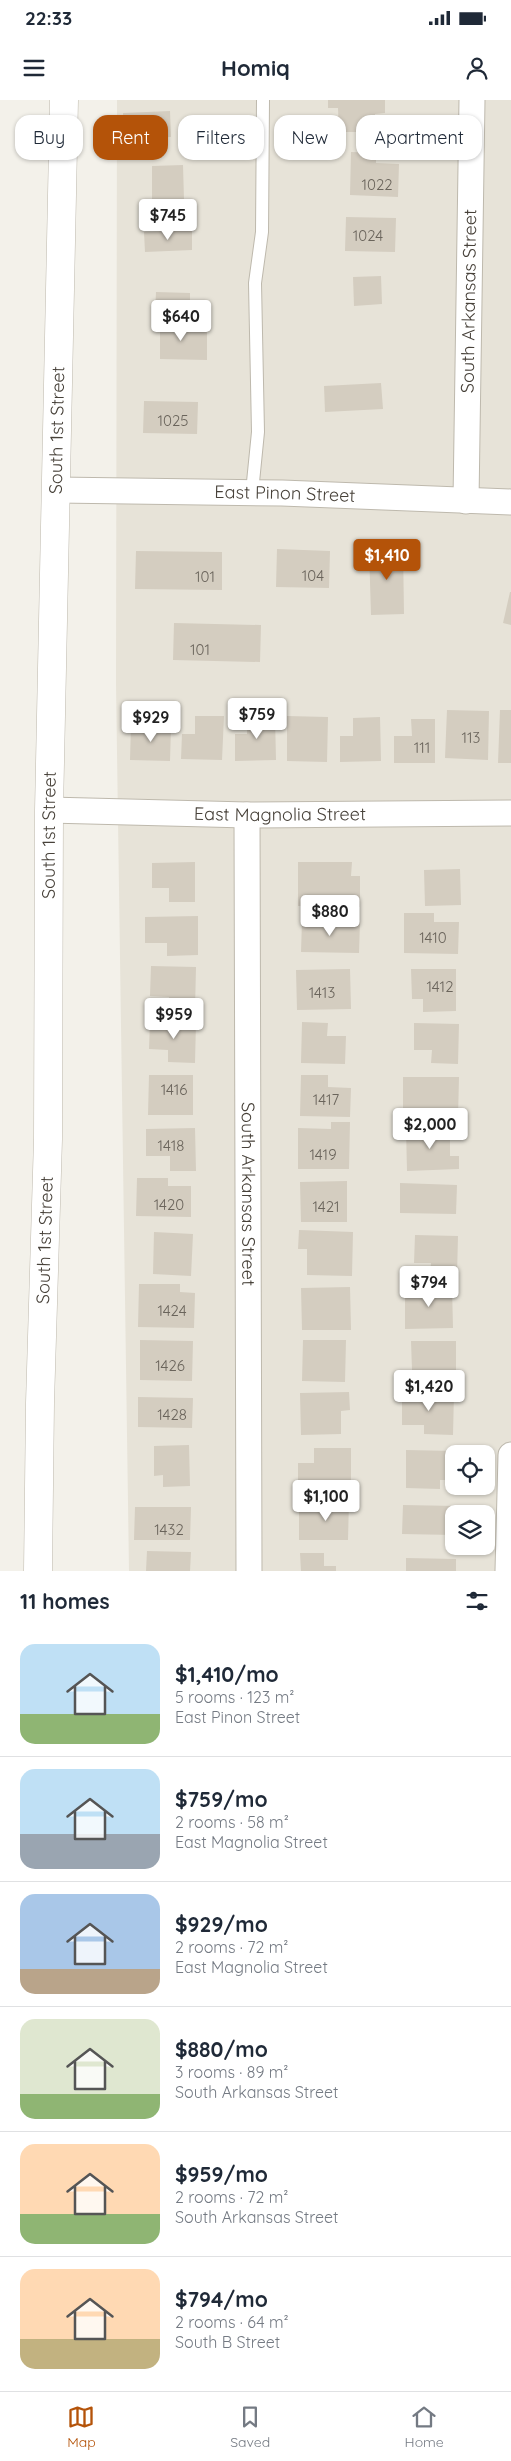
<!DOCTYPE html>
<meta charset="utf-8">
<style>
:root{--surface:#fff;--page:#f6f6f7;--text:#1f2937;--muted:#747a83;--line:#e0e1e3;--accent:#b45309}
body{margin:0;font-family:Quicksand,sans-serif;background:var(--page);color:var(--text);height:100vh;display:flex;flex-direction:column;font-size:19px;white-space:nowrap}
*{box-sizing:border-box;margin:0}
p{font-size:16px;color:var(--muted)}
.icon{flex:none;width:28px;height:28px;fill:none;stroke:currentColor;stroke-width:2;stroke-linecap:round;stroke-linejoin:round}
.map{position:relative;height:1471px;overflow:hidden}
.panel{display:flex;flex-direction:column;background:var(--surface);flex:1}
.panel>*{flex:none}
.hud{position:absolute;left:15px;top:15px;width:481px;height:45px;display:flex;gap:10px}
.controls{position:absolute;left:445px;top:1345px;display:grid;gap:10px}
.controls a{display:grid;place-items:center;width:50px;height:50px;border-radius:10px;background:var(--surface);box-shadow:0 1px 4px #0004;font-size:25px}
.price{position:absolute;translate:-50% -42px;padding:0 11px;border-radius:5px;background:#fff;color:#222;font-size:16px;line-height:32px;filter:drop-shadow(0 1px 2px #0008)}
.price::after{content:'';position:absolute;left:50%;top:30px;width:15px;height:11px;margin-left:-8px;background:inherit;clip-path:polygon(0 0,100% 0,50% 100%)}
.price.active{background:var(--accent);color:#fff}
ul{padding:0;list-style:none}
li{display:flex;align-items:center;gap:15px;height:125px;padding:0 20px}
li+li{border-top:1px solid var(--line)}
li span{display:grid;place-items:center;flex:none;width:140px;height:100px;border-radius:15px;color:#555}
li>.icon{margin-inline-start:auto}
span .icon{width:60px;height:60px;fill:#fffc;stroke-width:1}
li b{font-size:21px}
h2{display:flex;justify-content:space-between;align-items:center;height:60px;padding:0 20px;font-size:21px}
.tag{padding:0 18px;border-radius:15px;background:var(--surface);box-shadow:0 1px 4px #0004;font-size:18px;line-height:45px}
.tag.active{background:var(--accent);color:#fff}
.status{display:flex;justify-content:space-between;align-items:center;height:35px;padding:0 25px;background:var(--surface);direction:ltr}
.status svg{height:14px;fill:currentColor}
header{display:flex;justify-content:space-between;align-items:center;height:65px;padding:0 20px;background:var(--surface);font-size:22px;font-weight:700}
.dock{display:flex;justify-content:space-around;align-items:center;height:70px;border-top:1px solid var(--line);background:var(--surface);font-size:14px;color:var(--muted)}
.dock a{display:grid;justify-items:center;gap:2px}
.dock .active{color:var(--accent)}
.map>svg:first-child{display:block}
.residential{fill:#e7e3d8;fill-rule:evenodd}
.building{fill:#d4cdc0}
.lines{fill:none;stroke-linecap:round;stroke-linejoin:round}
.service-casing{stroke:#beb9ad;stroke-width:14}
.minor-casing{stroke:#beb9ad;stroke-width:27}
.tertiary-casing{stroke:#beb9ad;stroke-width:29}
.service{stroke:#fff;stroke-width:12}
.minor{stroke:#fff;stroke-width:25}
.tertiary{stroke:#fff;stroke-width:28}
.labels{text-anchor:middle;stroke-width:4;stroke-linejoin:round;paint-order:stroke}
.number-label{font-size:15px;fill:#6a645b}
.street-label{font-size:18px;fill:#474139;stroke:#fff}
</style>
<div class="status"><b>22:33</b><svg viewBox="0 0 49 12"><path d="M0 12V9h3v3zM5 12V6h3v6zM10 12V3h3v9zM15 12V0h3v12zM26 1h20v11H26zM47 4h2v5h-2z"/></svg></div>
<header><svg class="icon" aria-label="menu" viewBox="0 0 24 24"><path d="M4 6h16M4 12h16M4 18h16"/></svg>Homiq<svg class="icon" aria-label="person" viewBox="0 0 24 24"><circle cx="12" cy="8" r="4"/><path d="M4 21q1-7 8-7t8 7"/></svg></header>
<div class="map">
<svg width="511" height="1471" viewBox="0 0 511 1471">
<rect width="100%" height="100%" fill="#f3f1ea"/>
<path class="residential" d="M117 0H511V1471H129L116 584ZM454 1354H486V1386H454ZM454 1414H486V1446H454Z"/>
<g class="building">
<polygon points="328,0 385,0 385,13 375,14 375,32 339,32 338,8 328,8"/>
<polygon points="170,11 171,37 124,39 123,13"/>
<polygon points="351,52 376,53 376,63 399,64 398,97 350,95"/>
<polygon points="183,65 184,100 152,100 152,66"/>
<polygon points="346,117 396,118 395,152 345,151"/>
<polygon points="192,130 192,150 145,152 144,132"/>
<polygon points="381,176 382,204 354,206 353,177"/>
<polygon points="156,192 190,193 190,215 155,214"/>
<polygon points="160,217 181,218 180,231 207,231 207,260 160,259"/>
<polygon points="381,283 383,309 325,312 324,286"/>
<polygon points="144,301 198,302 197,334 143,333"/>
<polygon points="403,448 404,514 371,515 369,449"/>
<polygon points="277,449 330,451 329,488 276,487"/>
<polygon points="136,451 222,452 222,490 135,489"/>
<polygon points="510,492 511,492 511,525 503,523"/>
<polygon points="174,523 261,525 260,562 173,560"/>
<polygon points="447,610 489,611 488,660 445,658"/>
<polygon points="500,610 511,610 511,663 498,663"/>
<polygon points="195,616 224,616 222,660 181,659 182,634 195,634"/>
<polygon points="275,616 276,660 235,661 235,634 247,634 247,617"/>
<polygon points="287,616 328,617 327,662 287,661"/>
<polygon points="380,617 381,661 340,662 340,636 353,636 353,618"/>
<polygon points="411,619 435,619 435,663 394,663 394,636 412,636"/>
<polygon points="131,625 171,626 170,661 130,660"/>
<polygon points="195,762 195,802 169,802 169,788 152,788 152,763"/>
<polygon points="298,762 352,762 351,776 360,776 360,807 298,806"/>
<polygon points="460,769 461,805 425,806 424,770"/>
<polygon points="404,813 434,813 434,822 459,822 458,854 404,853"/>
<polygon points="198,816 198,855 167,856 167,843 145,843 145,817"/>
<polygon points="302,821 360,822 359,853 301,852"/>
<polygon points="151,866 196,867 195,910 168,909 169,897 150,896"/>
<polygon points="350,869 351,909 297,910 296,870"/>
<polygon points="411,869 456,869 456,911 423,912 423,899 412,899"/>
<polygon points="150,921 196,922 195,963 168,962 168,950 149,949"/>
<polygon points="302,922 328,923 327,936 346,936 345,964 301,963"/>
<polygon points="414,923 459,924 458,964 431,963 432,950 414,950"/>
<polygon points="149,975 193,975 193,1015 148,1015"/>
<polygon points="301,975 328,975 328,987 351,988 350,1017 300,1016"/>
<polygon points="403,977 459,977 458,1018 418,1017 418,1010 403,1009"/>
<polygon points="331,1022 350,1022 349,1069 298,1069 298,1028 331,1029"/>
<polygon points="195,1028 196,1071 170,1071 170,1056 146,1056 146,1029"/>
<polygon points="450,1028 450,1056 459,1056 459,1069 407,1071 406,1029"/>
<polygon points="137,1078 168,1078 168,1086 191,1086 191,1117 136,1116"/>
<polygon points="347,1081 347,1122 301,1122 300,1082"/>
<polygon points="400,1083 457,1085 456,1114 400,1113"/>
<polygon points="299,1130 353,1132 352,1176 307,1175 307,1149 298,1149"/>
<polygon points="154,1132 193,1134 191,1176 153,1174"/>
<polygon points="415,1135 458,1136 457,1176 430,1175 431,1163 414,1163"/>
<polygon points="139,1184 180,1184 180,1192 195,1193 194,1228 138,1227"/>
<polygon points="350,1187 351,1230 302,1230 301,1188"/>
<polygon points="452,1187 453,1228 405,1229 405,1188"/>
<polygon points="140,1240 193,1241 192,1281 140,1280"/>
<polygon points="303,1240 346,1240 345,1282 302,1281"/>
<polygon points="411,1241 456,1241 456,1280 430,1281 430,1270 412,1270"/>
<polygon points="349,1292 350,1310 341,1311 341,1334 301,1335 300,1293"/>
<polygon points="402,1292 454,1293 453,1335 424,1334 424,1325 402,1325"/>
<polygon points="138,1297 193,1298 192,1328 138,1327"/>
<polygon points="189,1345 190,1386 163,1387 163,1375 154,1376 154,1346"/>
<polygon points="314,1348 351,1348 351,1385 298,1385 298,1363 314,1363"/>
<polygon points="406,1350 454,1351 454,1380 440,1380 440,1389 406,1388"/>
<polygon points="317,1401 349,1401 348,1440 299,1440 299,1412 317,1412"/>
<polygon points="403,1405 457,1406 457,1414 454,1414 454,1435 402,1434"/>
<polygon points="135,1407 191,1407 190,1440 134,1440"/>
<polygon points="147,1451 191,1452 190,1471 146,1471"/>
<polygon points="300,1453 324,1453 324,1466 336,1466 336,1471 301,1471"/>
<polygon points="406,1458 456,1459 456,1471 406,1471"/>
</g>
<g class="lines">
<g class="service-casing">
<polyline id="service" points="252,392 258,332 255,183 262,132 263,0"/>
</g>
<g class="minor-casing">
<g id="minor">
<path id="s1" d="M57 390 282 393 511 402"/>
<path id="s2" d="M466 401 472 0"/>
<path id="s3" d="M49 710 247 715 511 713"/>
<path id="s4" d="M247 715 249 1471"/>
<polyline points="508,1471 511,1355"/>
</g>
</g>
<g class="tertiary-casing">
<g id="tertiary">
<path id="s5" d="M38 1471 40 1303 48 1039 49 710 64 0"/>
</g>
</g>
<use href="#service" class="service"/>
<use href="#minor" class="minor"/>
<use href="#tertiary" class="tertiary"/>
</g>
<g class="labels">
<g class="number-label">
<text x="377" y="90">1022</text>
<text x="368" y="141">1024</text>
<text x="173" y="326">1025</text>
<text x="313" y="481">104</text>
<text x="205" y="482">101</text>
<text x="200" y="555">101</text>
<text x="471" y="643">113</text>
<text x="422" y="653">111</text>
<text x="433" y="843">1410</text>
<text x="440" y="892">1412</text>
<text x="322" y="898">1413</text>
<text x="174" y="995">1416</text>
<text x="326" y="1005">1417</text>
<text x="171" y="1051">1418</text>
<text x="323" y="1060">1419</text>
<text x="169" y="1110">1420</text>
<text x="326" y="1112">1421</text>
<text x="172" y="1216">1424</text>
<text x="170" y="1271">1426</text>
<text x="172" y="1320">1428</text>
<text x="169" y="1435">1432</text>
</g>
<g class="street-label">
<text dy="6" stroke="none"><textPath href="#s2" startOffset="200">South Arkansas Street</textPath></text>
<text dy="6" stroke="none"><textPath href="#s5" startOffset="1141">South 1st Street</textPath></text>
<text dy="6" stroke="none"><textPath href="#s1" startOffset="228">East Pinon Street</textPath></text>
<text dy="6" stroke="none"><textPath href="#s3" startOffset="231">East Magnolia Street</textPath></text>
<text dy="6" stroke="none"><textPath href="#s5" startOffset="736">South 1st Street</textPath></text>
<text dy="6" stroke="none"><textPath href="#s4" startOffset="379">South Arkansas Street</textPath></text>
<text dy="6" stroke="none"><textPath href="#s5" startOffset="331">South 1st Street</textPath></text>
</g>
</g>
</svg>
<div class="controls">
<a><svg class="icon" aria-label="locate" viewBox="0 0 24 24"><circle cx="12" cy="12" r="6"/><path d="M12 2v4M12 18v4M2 12h4M18 12h4"/></svg></a>
<a><svg class="icon" aria-label="layers" viewBox="0 0 24 24"><path d="M12 4l9 5-9 5-9-5zM3 14l9 5 9-5"/></svg></a>
</div>
<b class="price" style="left:168px;top:141px">$745</b>
<b class="price" style="left:181px;top:242px">$640</b>
<b class="price active" style="left:387px;top:481px">$1,410</b>
<b class="price" style="left:257px;top:640px">$759</b>
<b class="price" style="left:151px;top:643px">$929</b>
<b class="price" style="left:330px;top:837px">$880</b>
<b class="price" style="left:174px;top:940px">$959</b>
<b class="price" style="left:430px;top:1050px">$2,000</b>
<b class="price" style="left:429px;top:1208px">$794</b>
<b class="price" style="left:429px;top:1312px">$1,420</b>
<b class="price" style="left:326px;top:1422px">$1,100</b>
<div class="hud">
<a class="tag">Buy</a>
<a class="tag active">Rent</a>
<a class="tag">Filters</a>
<a class="tag">New</a>
<a class="tag">Apartment</a>
</div>
</div>
<section class="panel">
<h2>11 homes<svg class="icon" aria-label="filters" viewBox="0 0 24 24"><path d="M4 7h16M4 17h16"/><circle cx="9" cy="7" r="2"/><circle cx="15" cy="17" r="2"/></svg></h2>
<ul>
<li><span style="background:linear-gradient(#bfe0f5 70%,#8fb573 0)"><svg class="icon" aria-label="home" viewBox="0 0 24 24"><path d="M3 11l9-7 9 7M6 9v11h12V9"/></svg></span><div><b>$1,410/mo</b><p>5 rooms · 123 m²</p><p>East Pinon Street</p></div></li>
<li><span style="background:linear-gradient(#bfe0f5 65%,#9aa5b1 0)"><svg class="icon" aria-label="home" viewBox="0 0 24 24"><path d="M3 11l9-7 9 7M6 9v11h12V9"/></svg></span><div><b>$759/mo</b><p>2 rooms · 58 m²</p><p>East Magnolia Street</p></div></li>
<li><span style="background:linear-gradient(#a9c7e8 75%,#b9a48a 0)"><svg class="icon" aria-label="home" viewBox="0 0 24 24"><path d="M3 11l9-7 9 7M6 9v11h12V9"/></svg></span><div><b>$929/mo</b><p>2 rooms · 72 m²</p><p>East Magnolia Street</p></div></li>
<li><span style="background:linear-gradient(#dfe7d0 75%,#8fb573 0)"><svg class="icon" aria-label="home" viewBox="0 0 24 24"><path d="M3 11l9-7 9 7M6 9v11h12V9"/></svg></span><div><b>$880/mo</b><p>3 rooms · 89 m²</p><p>South Arkansas Street</p></div></li>
<li><span style="background:linear-gradient(#ffd9b3 70%,#8fb573 0)"><svg class="icon" aria-label="home" viewBox="0 0 24 24"><path d="M3 11l9-7 9 7M6 9v11h12V9"/></svg></span><div><b>$959/mo</b><p>2 rooms · 72 m²</p><p>South Arkansas Street</p></div></li>
<li><span style="background:linear-gradient(#ffd9b3 70%,#c2b280 0)"><svg class="icon" aria-label="home" viewBox="0 0 24 24"><path d="M3 11l9-7 9 7M6 9v11h12V9"/></svg></span><div><b>$794/mo</b><p>2 rooms · 64 m²</p><p>South B Street</p></div></li>
</ul>
</section>
<nav class="dock">
<a class="active"><svg class="icon" aria-label="map" viewBox="0 0 24 24"><path d="M3 6l6-2 6 2 6-2v14l-6 2-6-2-6 2zM9 4v14M15 6v14"/></svg>Map</a>
<a><svg class="icon" aria-label="saved" viewBox="0 0 24 24"><path d="M7 4h10v16l-5-4-5 4z"/></svg>Saved</a>
<a><svg class="icon" aria-label="home" viewBox="0 0 24 24"><path d="M3 11l9-7 9 7M6 9v11h12V9"/></svg>Home</a>
</nav>
